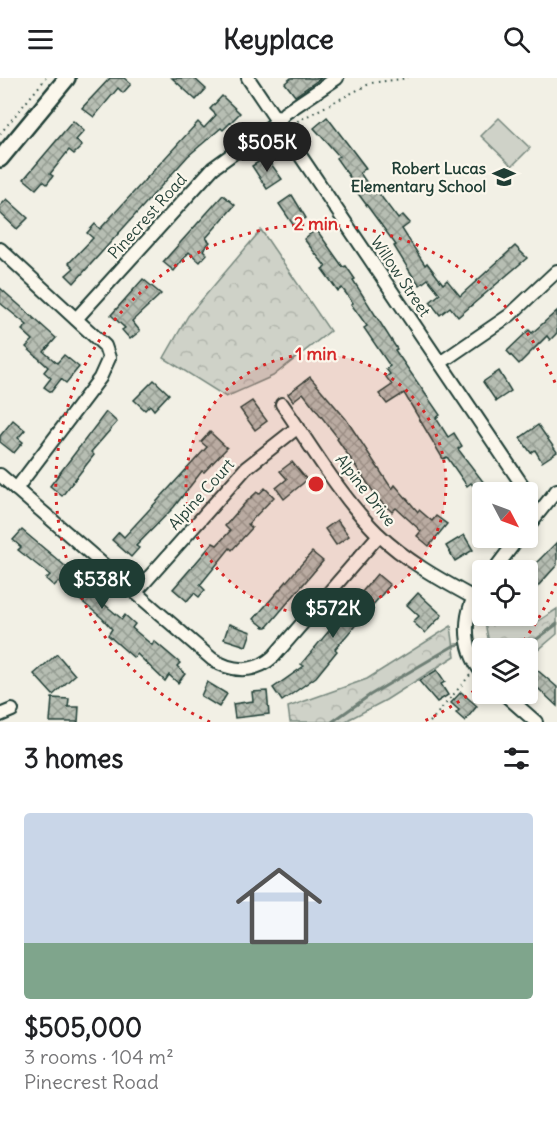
<!DOCTYPE html>
<meta charset="utf-8">
<style>
:root{--surface:#fff;--page:#f6f6f6;--text:#202124;--muted:#757577;--line:#e0e0e0;--accent:#1f3d34}
body{margin:0;font-family:Delius,sans-serif;background:var(--page);color:var(--text);height:100vh;display:flex;flex-direction:column;font-size:22px;white-space:nowrap}
*{box-sizing:border-box;margin:0}
p{font-size:20px;color:var(--muted)}
.icon{flex:none;width:33px;height:33px;fill:none;stroke:currentColor;stroke-width:2;stroke-linecap:round;stroke-linejoin:round}
.map{position:relative;height:644px;overflow:hidden}
.details{display:flex;flex-direction:column;background:var(--surface);flex:1}
.details>*{flex:none}
.needle{width:39px;rotate:131deg}
.fabs{position:absolute;left:472px;top:404px;display:grid;gap:12px}
.fabs a{display:grid;place-items:center;width:66px;height:66px;border-radius:6px;background:var(--surface);box-shadow:0 3px 9px #0003;font-size:30px}
.price{position:absolute;translate:-50% -51px;padding:0 14px;border-radius:21px;background:var(--accent);color:#fff;font-size:20px;line-height:39px;filter:drop-shadow(0 2px 3px #0008)}
.price::after{content:'';position:absolute;left:50%;top:36px;width:18px;height:14px;margin-left:-9px;background:inherit;clip-path:polygon(0 0,100% 0,50% 100%)}
.price.on{background:#222;color:#fff}
ul{padding:0;list-style:none}
li{display:grid;align-content:center;gap:12px;height:318px;padding:0 24px}
li+li{border-top:2px solid var(--line)}
li span{display:grid;place-items:center;height:186px;border-radius:6px;color:#555}
li>.icon{margin-inline-start:auto}
span .icon{width:108px;height:108px;fill:#fffc;stroke-width:1}
li b{font-size:26px}
h2{display:flex;justify-content:space-between;align-items:center;height:72px;padding:0 24px;font-size:26px}
header{display:flex;justify-content:space-between;align-items:center;height:78px;padding:0 24px;background:var(--surface);font-size:27px;font-weight:700}
.map>svg:first-child{display:block}
.forest{fill:url(#forest-crowns);stroke:#77887e;stroke-width:1.5}
.park{fill:#cfd2c8;stroke:#77887e;stroke-width:1.5}
.lines{fill:none;stroke-linecap:round;stroke-linejoin:round}
.stream{stroke:#6e7f75;stroke-width:3}
.building{fill:url(#building-cross-hatch);stroke:#1f3d34;stroke-width:1.5}
.minor-casing{stroke:#1f3d34;stroke-width:16}
.major-casing{stroke:#1f3d34;stroke-width:20}
.path{stroke:#1f3d34;stroke-width:2;stroke-dasharray:1.5 4.5;stroke-linecap:butt}
.minor{stroke:#fbf7ec;stroke-width:12}
.major{stroke:#fbf7ec;stroke-width:15}
.ring{fill:none;stroke:#d62828;stroke-width:3;stroke-dasharray:3 6}
.labels{text-anchor:middle;stroke-width:4.5;stroke-linejoin:round;paint-order:stroke}
.poi-label{font-size:16px;font-weight:bold;fill:#1f3d34;stroke:#fbf7ec;text-anchor:end}
.street-label{font-size:16px;fill:#1f3d34;stroke:#fbf7ec}
.centre{fill:#d62828;stroke:#fbf7ec;stroke-width:3}
.ring-label{font-size:18px;text-anchor:middle;font-weight:bold;fill:#d62828;stroke:#fbf7ec;stroke-width:4.5;stroke-linejoin:round;paint-order:stroke}
</style>
<header><svg class="icon" aria-label="menu" viewBox="0 0 24 24"><path d="M4 6h16M4 12h16M4 18h16"/></svg>Keyplace<svg class="icon" aria-label="search" viewBox="0 0 24 24"><circle cx="10" cy="10" r="6"/><path d="M15 15l6 6"/></svg></header>
<div class="map">
<svg width="557" height="644" viewBox="0 0 557 644">
<defs>
<pattern id="forest-crowns" width="20" height="18" patternUnits="userSpaceOnUse" patternTransform="scale(1.5)"><rect width="20" height="18" fill="#cfd2c8"/><path d="M2 6a3 3 0 1 1 6 0M12 15a3 3 0 1 1 6 0" fill="none" stroke="#b1b5ac"/></pattern>
<pattern id="building-cross-hatch" width="8" height="8" patternUnits="userSpaceOnUse" patternTransform="scale(1.5)"><rect width="8" height="8" fill="#b7beb3"/><path d="M0 0l8 8M0 8l8-8" fill="none" stroke="#949c92"/></pattern>
</defs>
<rect width="100%" height="100%" fill="#f2f0e5"/>
<filter id="ink" filterUnits="userSpaceOnUse"><feTurbulence type="fractalNoise" baseFrequency=".0167" numOctaves="2"/><feDisplacementMap in="SourceGraphic" scale="12" xChannelSelector="R" yChannelSelector="G"/><feConvolveMatrix kernelMatrix="1 2 1 2 8 2 1 2 1" color-interpolation-filters="sRGB"/></filter>
<g filter="url(#ink)">
<g class="forest">
<polygon points="261,152 330,253 273,298 226,319 164,280 188,238"/>
<polygon points="557,531 557,556 537,573 528,576 528,570 490,570 485,545 501,537 537,544"/>
<polygon points="451,548 455,578 386,622 344,644 290,644 288,629 367,601"/>
</g>
<polygon class="park" points="499,40 530,70 512,88 481,58"/>
<g class="lines">
<g class="stream">
<polyline points="471,566 537,561 557,546"/>
<polyline points="332,644 370,617 455,567 464,566"/>
</g>
</g>
<g class="building">
<polygon points="110,0 124,0 131,6 123,15 118,10 94,39 82,30"/>
<polygon points="172,0 194,0 206,11 196,22"/>
<polygon points="291,0 321,0 295,18 285,5"/>
<polygon points="222,18 240,35 223,52 221,50 188,78 74,205 66,197 74,190 69,185 93,160 87,155 95,146 100,151 198,44 204,50 216,37 210,31"/>
<polygon points="327,39 366,90 360,95 371,111 374,109 398,141 403,137 410,145 402,151 425,187 427,185 443,206 447,202 460,218 515,168 527,180 458,239 450,229 440,237 430,224 440,216 428,201 420,207 412,197 394,168 396,167 354,110 356,108 336,80 339,78 314,50"/>
<polygon points="73,43 84,53 76,62 82,68 74,76 69,72 50,96 53,98 47,106 43,103 36,111 24,101"/>
<polygon points="266,79 282,101 267,111 252,88"/>
<polygon points="223,117 235,127 206,160 210,164 203,172 207,176 200,184 189,174 174,193 163,184"/>
<polygon points="292,117 306,140 294,148 279,126"/>
<polygon points="7,121 28,140 17,151 0,135 0,128"/>
<polygon points="316,151 343,189 346,188 355,201 353,202 397,271 395,272 440,337 436,340 448,359 454,355 462,368 458,371 491,414 478,414 471,405 467,408 447,379 443,381 404,315 387,326 379,316 392,307 386,299 390,296 386,291 390,288 364,250 367,248 351,226 353,225 342,210 338,213 322,191 326,189 304,161"/>
<polygon points="143,201 161,216 132,243 140,253 130,261 122,252 125,250 111,237"/>
<polygon points="0,210 56,260 44,274 57,285 64,277 79,289 66,305 61,301 51,314 44,309 51,300 44,294 48,289 26,269 33,262 22,252 27,247 0,225"/>
<polygon points="557,233 557,255 550,262 547,258 519,286 507,273 529,252 532,255"/>
<polygon points="499,293 511,313 496,323 483,304"/>
<polygon points="310,299 346,341 392,411 395,407 418,434 419,432 432,443 436,438 447,446 429,468 417,458 421,453 396,430 392,434 379,422 337,361 338,360 303,315 293,323 288,316"/>
<polygon points="154,302 169,316 154,332 150,327 145,332 134,322"/>
<polygon points="252,323 267,343 255,352 240,331"/>
<polygon points="106,334 117,344 91,374 94,377 62,418 50,408"/>
<polygon points="13,342 25,352 18,360 23,364 14,375 0,364 0,358"/>
<polygon points="538,347 557,374 542,384 535,372 531,375 520,360"/>
<polygon points="210,354 227,370 204,394 202,393 174,429 136,468 139,470 131,479 112,462 119,454 124,459 207,369 201,364"/>
<polygon points="292,384 307,402 284,421 276,410 287,401 280,393"/>
<polygon points="265,410 274,419 248,446 252,450 232,472 230,470 200,507 205,512 199,519 194,515 187,523 173,511 213,465 217,467 230,453 225,448 245,425 257,414 259,416"/>
<polygon points="337,442 349,458 336,467 325,451"/>
<polygon points="22,452 107,523 104,526 122,541 125,537 135,546 132,550 152,567 154,563 180,585 177,588 185,596 178,605 169,597 165,603 137,576 134,580 108,557 112,551 102,540 58,504 54,508 46,501 50,497 18,472 21,469 13,462"/>
<polygon points="464,457 473,472 455,483 446,468"/>
<polygon points="557,464 557,487 528,519 528,493"/>
<polygon points="312,474 323,483 267,549 264,549 254,541"/>
<polygon points="377,496 390,507 335,571 337,573 316,599 282,623 273,610 304,588 301,586"/>
<polygon points="418,515 442,537 425,555 413,544 419,538 407,527"/>
<polygon points="229,546 251,554 246,568 224,561"/>
<polygon points="57,576 75,597 53,617 34,596"/>
<polygon points="536,591 557,609 557,628 528,601"/>
<polygon points="437,592 445,604 441,606 448,617 437,624 419,603"/>
<polygon points="207,604 227,616 219,629 201,618"/>
<polygon points="267,613 269,636 235,640 233,626 253,623 252,614"/>
<polygon points="461,614 477,628 465,643 456,635 459,632 451,625"/>
<polygon points="52,620 69,621 68,629 79,629 78,644 50,644"/>
</g>
<g class="lines">
<g class="minor-casing">
<g id="minor">
<polyline points="248,0 527,414"/>
<polyline points="0,171 105,268 109,280 100,300 16,411"/>
<polyline points="76,241 213,90 278,43 285,35 337,0"/>
<polyline points="440,285 510,237 557,193"/>
<path d="M282 326C311 368 341 419 377 455 405 482 439 501 472 519"/>
<path d="M0 397 212 581C233 595 256 595 274 578L379 457"/>
<polyline points="528,448 557,412"/>
<polyline points="494,492 519,459"/>
<path d="M483 505C462 532 461 569 483 596"/>
<polyline points="136,514 246,390 298,349"/>
<polyline points="503,615 536,644"/>
<polyline points="0,637 12,632"/>
</g>
</g>
<g class="major-casing">
<polyline id="major" points="0,81 67,0"/>
</g>
<g class="path">
<polyline points="292,46 371,5 408,0"/>
<polyline points="0,56 46,0"/>
<polyline points="430,644 471,596"/>
</g>
<use href="#minor" class="minor"/>
<use href="#major" class="major"/>
</g>
</g>
<circle cx="316" cy="406" r="130" fill="#d62828" fill-opacity=".12"/>
<g class="ring">
<circle cx="316" cy="406" r="130"/>
<path d="M556 505A260 260 0 0 1 518 570M481 607A260 260 0 0 1 422 644M210 644A260 260 0 1 1 556 307"/>
</g>
<defs>
<g id="school-bare" transform="scale(1.8)"><path d="M0-5L7-2L0 1L-7-2ZM-4 1L0 2.5L4 1V4Q0 6-4 4Z" fill="#1f3d34" stroke="#fbf7ec" stroke-width="2.5" paint-order="stroke"/></g>
</defs>
<g fill-rule="evenodd">
<use href="#school-bare" x="504" y="99"/>
</g>
<g class="labels">
<g class="poi-label">
<text x="486" y="96">Robert Lucas<tspan x="486" dy="18">Elementary School</tspan></text>
</g>
<g class="street-label">
<text transform="translate(147 138) rotate(-48)" y="6">Pinecrest Road</text>
<text transform="translate(401 198) rotate(56)" y="6">Willow Street</text>
<text transform="translate(366 412) rotate(52)" y="6">Alpine Drive</text>
<text transform="translate(201 416) rotate(-48)" y="6">Alpine Court</text>
</g>
</g>
<circle cx="316" cy="406" r="9" class="centre"/>
<g class="ring-label">
<text x="316" y="152">2 min</text>
<text x="316" y="282">1 min</text>
</g>
</svg>
<div class="fabs">
<a><svg class="needle" viewBox="-14 -14 28 28"><path d="M0-13l5 13h-10z" fill="#e53935"/><path d="M0 13l5-13h-10z" fill="#757577"/></svg></a>
<a><svg class="icon" aria-label="locate" viewBox="0 0 24 24"><circle cx="12" cy="12" r="6"/><path d="M12 2v4M12 18v4M2 12h4M18 12h4"/></svg></a>
<a><svg class="icon" aria-label="layers" viewBox="0 0 24 24"><path d="M12 4l9 5-9 5-9-5zM3 14l9 5 9-5"/></svg></a>
</div>
<b class="price on" style="left:267px;top:95px">$505K</b>
<b class="price" style="left:102px;top:532px">$538K</b>
<b class="price" style="left:333px;top:561px">$572K</b>
</div>
<section class="details">
<h2>3 homes<svg class="icon" aria-label="filters" viewBox="0 0 24 24"><path d="M4 7h16M4 17h16"/><circle cx="9" cy="7" r="2"/><circle cx="15" cy="17" r="2"/></svg></h2>
<ul>
<li><span style="background:linear-gradient(#c9d6e8 70%,#7fa58c 0)"><svg class="icon" aria-label="home" viewBox="0 0 24 24"><path d="M3 11l9-7 9 7M6 9v11h12V9"/></svg></span><div><b>$505,000</b><p>3 rooms · 104 m²</p><p>Pinecrest Road</p></div></li>
</ul>
</section>
